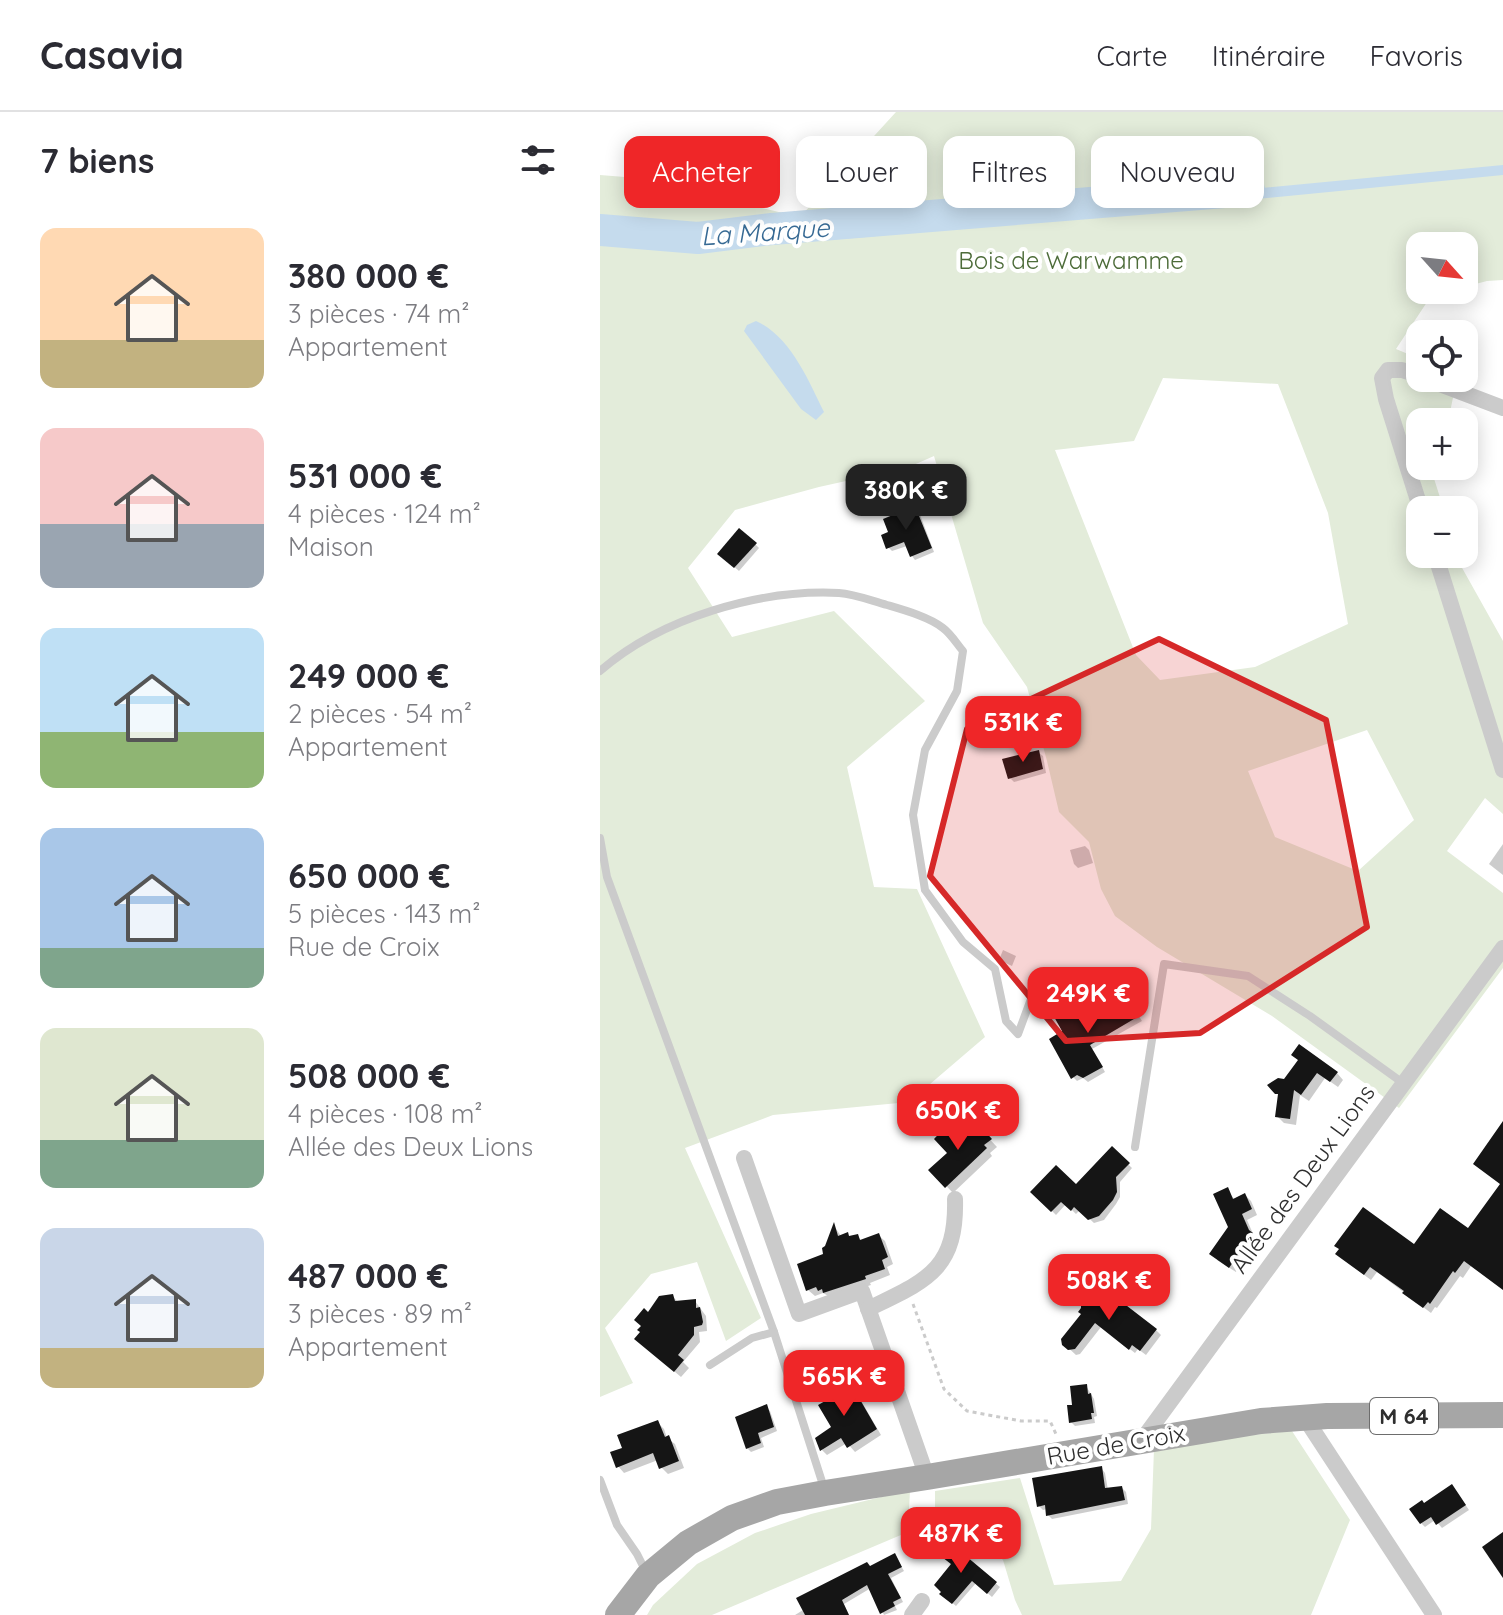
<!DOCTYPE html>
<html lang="fr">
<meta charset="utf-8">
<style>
:root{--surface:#fff;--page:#f2f2f3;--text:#2b2b33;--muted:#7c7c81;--line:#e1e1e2;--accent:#ef2628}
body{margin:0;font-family:Quicksand,sans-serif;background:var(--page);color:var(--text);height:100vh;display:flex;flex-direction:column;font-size:30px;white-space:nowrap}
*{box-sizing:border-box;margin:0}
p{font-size:26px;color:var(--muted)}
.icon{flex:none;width:44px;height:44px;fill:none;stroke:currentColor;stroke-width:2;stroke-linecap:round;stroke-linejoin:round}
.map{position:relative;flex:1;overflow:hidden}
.panel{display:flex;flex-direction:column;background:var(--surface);width:600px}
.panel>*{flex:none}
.guide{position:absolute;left:24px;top:24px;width:758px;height:72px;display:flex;gap:16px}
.needle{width:52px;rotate:117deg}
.tools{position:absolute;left:806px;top:120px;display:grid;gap:16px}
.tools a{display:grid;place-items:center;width:72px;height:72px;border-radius:16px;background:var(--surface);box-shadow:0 4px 20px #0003;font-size:40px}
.price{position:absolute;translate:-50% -68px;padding:0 18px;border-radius:16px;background:var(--accent);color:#fff;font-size:26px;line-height:52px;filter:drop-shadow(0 2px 4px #0008)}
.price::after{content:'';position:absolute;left:50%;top:48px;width:24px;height:18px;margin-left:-12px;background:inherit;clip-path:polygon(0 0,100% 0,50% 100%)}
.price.active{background:#222;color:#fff}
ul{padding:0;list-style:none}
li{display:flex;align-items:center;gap:24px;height:200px;padding:0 40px}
li span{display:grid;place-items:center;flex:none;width:224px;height:160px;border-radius:16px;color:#555}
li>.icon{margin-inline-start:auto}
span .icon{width:96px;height:96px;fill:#fffc;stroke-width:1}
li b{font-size:34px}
h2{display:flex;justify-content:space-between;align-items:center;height:96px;padding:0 40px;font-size:34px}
.pill{padding:0 28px;border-radius:16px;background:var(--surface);box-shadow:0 4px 20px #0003;font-size:28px;line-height:72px}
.pill.active{background:var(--accent);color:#fff}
header{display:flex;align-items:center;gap:48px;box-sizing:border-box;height:112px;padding:0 40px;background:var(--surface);border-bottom:2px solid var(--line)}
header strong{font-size:38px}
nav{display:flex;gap:44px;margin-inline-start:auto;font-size:28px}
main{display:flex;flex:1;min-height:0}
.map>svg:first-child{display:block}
.green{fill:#e3ecda;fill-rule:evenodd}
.water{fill:#c5dbed}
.shadow{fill:#0003}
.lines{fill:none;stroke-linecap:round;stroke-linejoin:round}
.river{stroke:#c5dbed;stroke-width:32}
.building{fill:#151515}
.path{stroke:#cbcbcb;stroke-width:3;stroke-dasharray:4 4;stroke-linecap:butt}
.lane{stroke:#cbcbcb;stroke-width:8}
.street{stroke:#cbcbcb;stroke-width:16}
.primary{stroke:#a6a6a6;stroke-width:26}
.marked{fill:#d62828;fill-opacity:0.2;stroke:#d62828;stroke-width:6;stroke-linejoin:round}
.labels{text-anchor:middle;stroke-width:8;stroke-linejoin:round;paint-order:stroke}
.shield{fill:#fff;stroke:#6d6d6d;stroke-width:2}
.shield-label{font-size:22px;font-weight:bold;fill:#2e2e2e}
.park-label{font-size:24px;fill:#4d6c39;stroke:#fff}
.street-label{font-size:24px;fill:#2e2e2e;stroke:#fff}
.water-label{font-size:26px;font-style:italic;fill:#376a94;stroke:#fff}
</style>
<header>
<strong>Casavia</strong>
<nav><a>Carte</a><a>Itinéraire</a><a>Favoris</a></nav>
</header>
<main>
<section class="panel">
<h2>7 biens<svg class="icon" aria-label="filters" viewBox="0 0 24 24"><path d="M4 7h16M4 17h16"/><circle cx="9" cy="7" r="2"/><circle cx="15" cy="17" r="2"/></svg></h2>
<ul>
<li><span style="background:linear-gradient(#ffd9b3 70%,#c2b280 0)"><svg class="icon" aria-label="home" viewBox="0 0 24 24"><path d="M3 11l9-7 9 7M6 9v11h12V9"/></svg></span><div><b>380 000 €</b><p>3 pièces · 74 m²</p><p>Appartement</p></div></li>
<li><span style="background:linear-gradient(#f6c9c9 60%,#9aa5b1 0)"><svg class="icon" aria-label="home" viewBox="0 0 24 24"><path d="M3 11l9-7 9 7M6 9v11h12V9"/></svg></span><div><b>531 000 €</b><p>4 pièces · 124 m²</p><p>Maison</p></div></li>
<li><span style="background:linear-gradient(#bfe0f5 65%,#8fb573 0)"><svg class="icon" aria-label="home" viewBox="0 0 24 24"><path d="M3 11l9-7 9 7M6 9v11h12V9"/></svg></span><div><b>249 000 €</b><p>2 pièces · 54 m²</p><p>Appartement</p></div></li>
<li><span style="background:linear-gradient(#a9c7e8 75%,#7fa58c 0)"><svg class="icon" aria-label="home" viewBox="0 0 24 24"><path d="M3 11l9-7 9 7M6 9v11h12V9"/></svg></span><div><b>650 000 €</b><p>5 pièces · 143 m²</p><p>Rue de Croix</p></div></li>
<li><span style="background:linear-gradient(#dfe7d0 70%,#7fa58c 0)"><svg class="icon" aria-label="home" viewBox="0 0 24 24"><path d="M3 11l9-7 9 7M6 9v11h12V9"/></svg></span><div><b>508 000 €</b><p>4 pièces · 108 m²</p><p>Allée des Deux Lions</p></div></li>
<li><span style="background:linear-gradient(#c9d6e8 75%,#c2b280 0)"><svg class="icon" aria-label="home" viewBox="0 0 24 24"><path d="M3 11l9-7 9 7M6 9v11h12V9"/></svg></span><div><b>487 000 €</b><p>3 pièces · 89 m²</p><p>Appartement</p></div></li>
</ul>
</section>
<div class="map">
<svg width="903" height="1503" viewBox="0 0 903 1503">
<rect width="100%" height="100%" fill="#fff"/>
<g class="green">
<path d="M296 0H903V168L887 169 864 175V134H820V178H853L831 184 796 237 820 247V266H857L848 310H820V354H830L844 398H820V442H858L861 454 903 529V702L885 686 847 739 903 781V856L799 996 672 904 557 835 515 804 501 777 489 730 459 700 447 649 427 575 383 511 334 344 309 355 219 375 135 398 88 456 132 525 234 499 325 589 247 655 274 775 317 777 385 925 309 990 173 1003 85 1036 161 1206 126 1229 97 1150 51 1162 5 1216 33 1271 0 1285V63L37 66 200 105ZM563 266 678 272 728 401 748 512 655 555 560 568 536 543 455 338 534 329ZM767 618 814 708 758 759 675 725 648 659Z"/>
<polygon points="692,1319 750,1408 711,1503 422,1503 415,1488 403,1448 365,1410 335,1411 335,1379 420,1366 454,1473 521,1469 551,1417 554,1337 607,1327"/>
<polygon points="310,1378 308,1420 112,1503 47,1503 53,1493 97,1452 155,1421 211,1402"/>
</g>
<g class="water">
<polygon points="903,53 903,63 266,125 157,134 89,133 89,121 156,124 181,122"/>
<path d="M156 209C191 225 208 268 224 300L216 308 201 297 144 219 147 213Z"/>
</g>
<g class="shadow">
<polygon points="315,396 319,400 334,440 315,448 312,444 307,434 292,439 288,435 291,421"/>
<polygon points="155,432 159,436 139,459 124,446"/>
<polygon points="438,640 443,644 446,661 414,670 410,666"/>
<polygon points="903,732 903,763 889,752"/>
<polygon points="485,734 489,738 493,751 478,756 474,752 470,738"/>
<polygon points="403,838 416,844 412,854 399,848"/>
<polygon points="527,886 542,909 492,937 505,960 488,970 483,966 477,969 473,965 465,920 473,893 485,910"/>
<polygon points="700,949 737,961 743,968 738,975 725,966 709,989 700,983 696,1013 684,1011 677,1004 685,970"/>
<polygon points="381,1018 397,1035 390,1041 392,1044 353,1081 331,1058"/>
<polygon points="903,1023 903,1177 871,1154 863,1166 860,1164 837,1196 835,1195 831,1201 777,1160 771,1168 744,1148 814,1135 869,1119 902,1072"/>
<polygon points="512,1037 532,1056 520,1070 520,1085 516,1092 504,1108 494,1111 480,1098 476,1102 466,1092 456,1103 433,1080 476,1074"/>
<polygon points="627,1078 635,1088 645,1083 651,1089 657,1103 647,1108 654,1124 658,1128 636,1160 617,1148 630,1115"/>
<polygon points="234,1114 241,1124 247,1122 251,1126 257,1124 262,1129 278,1123 285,1129 293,1152 287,1155 290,1163 270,1171 271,1173 232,1186 223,1181 215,1184 208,1178 226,1143"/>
<polygon points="73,1185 79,1191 95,1189 106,1204 107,1219 99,1220 100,1230 83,1250 89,1256 81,1265 43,1233 42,1220 48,1202"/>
<polygon points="492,1190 556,1218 561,1223 546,1243 538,1237 535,1241 501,1215 480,1242 476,1243 464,1232"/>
<polygon points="486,1274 494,1287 497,1304 494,1305 495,1311 475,1314 471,1310 475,1294"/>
<polygon points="237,1275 242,1280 249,1276 260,1287 281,1323 255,1340 247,1331 227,1343 222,1338 234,1316 230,1289"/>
<polygon points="166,1295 170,1299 177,1319 161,1326 164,1335 151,1340 147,1336"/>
<polygon points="57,1310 64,1317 67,1326 75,1332 84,1356 68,1362 61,1355 58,1348 24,1361 18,1354 25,1337"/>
<polygon points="501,1356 505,1361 508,1378 522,1376 526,1380 528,1392 452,1407 448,1403 447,1397 443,1398 439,1394"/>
<polygon points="856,1379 869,1398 842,1416 835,1408 825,1415 821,1411 824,1394"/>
<polygon points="349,1432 400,1475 392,1485 376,1471 356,1494 342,1482 354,1453"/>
<polygon points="295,1443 304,1459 291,1466 303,1490 295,1494 297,1498 284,1503 271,1476 244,1492 249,1503 195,1503 271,1456"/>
</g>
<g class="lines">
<polyline class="river" points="0,118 98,126 172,117 649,78"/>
</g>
<g class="building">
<polygon points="315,394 332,436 310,445 304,430 286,437 281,423 288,420 283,407"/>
<polygon points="139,416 157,431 134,456 117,442"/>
<polygon points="439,638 443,657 408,667 402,647"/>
<polygon points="527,883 539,904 490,933 503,955 483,966 477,963 471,967 449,927 462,919 453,903 474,891 484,909"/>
<polygon points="699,932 738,960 730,970 717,961 701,983 694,978 690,1007 675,1005 678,982 675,982 667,973 678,966 684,967 698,948 691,943"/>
<polygon points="353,1007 370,1024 381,1015 392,1027 384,1033 387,1036 345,1076 328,1058 347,1041 334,1027"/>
<polygon points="903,1009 903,1178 864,1149 855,1161 853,1159 830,1192 828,1190 823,1196 802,1181 804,1179 770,1155 764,1163 735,1142 739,1137 734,1134 763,1095 814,1132 840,1096 868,1116 900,1072 873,1052"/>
<polygon points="512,1034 530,1051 516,1065 517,1080 513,1088 499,1104 488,1108 474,1095 471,1099 461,1090 451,1100 430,1080 456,1053 476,1072"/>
<polygon points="628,1075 633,1087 645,1081 652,1097 642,1102 649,1118 653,1121 629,1156 609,1142 628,1115 613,1082"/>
<polygon points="234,1110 238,1124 248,1120 249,1124 258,1122 260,1128 279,1121 288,1145 282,1148 285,1157 265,1164 266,1167 223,1181 222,1177 218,1179 216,1175 206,1179 197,1152 223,1142 222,1136 225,1134"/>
<polygon points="505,1177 557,1217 540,1239 532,1233 529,1238 495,1211 475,1237 468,1238 462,1233 461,1227 481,1202 478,1200 481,1196 481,1190 486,1190 489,1185 492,1187 498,1178"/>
<polygon points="73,1182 75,1189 96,1187 96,1196 100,1195 103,1210 102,1213 94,1215 94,1223 78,1243 84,1248 74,1260 34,1227 40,1220 37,1218 41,1214 34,1208 44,1196 48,1200 59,1184"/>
<polygon points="237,1272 241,1279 249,1274 253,1280 255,1279 277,1317 247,1336 241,1326 220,1339 215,1326 231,1315 218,1293 227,1288 223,1281"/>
<polygon points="487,1272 488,1282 491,1281 494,1301 491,1301 492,1307 469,1311 467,1293 472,1293 470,1274"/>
<polygon points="167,1292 174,1315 158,1321 161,1331 146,1337 135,1305"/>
<polygon points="58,1308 65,1325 69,1323 79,1349 59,1357 53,1341 16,1356 10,1340 22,1336 17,1323"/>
<polygon points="502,1354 505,1376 522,1374 525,1388 446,1404 445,1393 437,1395 432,1366"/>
<polygon points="852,1372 866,1393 836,1413 831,1405 820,1412 809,1397 822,1388 824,1391"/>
<polygon points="903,1420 903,1466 882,1435"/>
<polygon points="348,1429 397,1470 387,1482 372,1469 352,1492 339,1482 341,1480 334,1473 351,1452 338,1442"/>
<polygon points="295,1441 302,1455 288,1462 301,1486 293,1490 295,1494 280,1502 267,1473 242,1488 249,1503 205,1503 196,1486 267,1450 270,1454"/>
</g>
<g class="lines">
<polyline class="path" points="313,1192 344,1277 367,1299 421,1309 450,1309 456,1322"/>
<g class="lane">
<path d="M0 559C61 506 159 477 239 481 255 482 272 489 287 493 304 498 329 505 343 516 351 522 357 532 363 539L357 579 325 638 313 703 325 778 363 830 395 857 406 909 418 922 431 887 439 889"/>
<polyline points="0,726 7,765 174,1220 224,1376"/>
<polyline points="535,1035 564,852 648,864 710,904 803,971"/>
<polyline points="110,1253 152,1226 174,1220"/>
<polyline points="0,1368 17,1413 37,1442 46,1460"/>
</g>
<g class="street">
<polyline points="820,264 802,258 788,258 782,266 786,287 821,398"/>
<polyline points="824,266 903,296"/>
<polyline points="835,442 903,658"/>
<polyline points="144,1046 199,1202 262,1179 327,1365"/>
<path d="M268 1197C325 1169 357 1159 355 1087"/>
<polyline points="705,1306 834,1503"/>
<polyline points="542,1328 903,836"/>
<polyline points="312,1503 322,1489"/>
</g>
<polyline class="primary" points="18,1503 48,1464 88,1431 132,1406 177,1390 225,1381 327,1365 661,1309 727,1304 903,1303"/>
</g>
<path class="marked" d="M559 527 726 608 767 815 600 921 466 929 330 764 367 617Z"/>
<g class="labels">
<rect class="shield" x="770" y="1286" width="68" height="36" rx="6"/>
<g class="shield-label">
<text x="804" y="1312">M 64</text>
</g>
<g class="park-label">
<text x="471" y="157">Bois de Warwamme</text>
</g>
<g class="street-label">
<text transform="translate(703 1067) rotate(-54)" y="8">Allée des Deux Lions</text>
<text transform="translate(516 1333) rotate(-10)" y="8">Rue de Croix</text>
</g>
<g class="water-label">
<text transform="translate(165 120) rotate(-4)" y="9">La Marque</text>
</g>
</g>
</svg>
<div class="tools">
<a><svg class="needle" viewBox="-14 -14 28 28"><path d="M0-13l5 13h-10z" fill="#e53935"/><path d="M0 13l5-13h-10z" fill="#7c7c81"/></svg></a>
<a><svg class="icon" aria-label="locate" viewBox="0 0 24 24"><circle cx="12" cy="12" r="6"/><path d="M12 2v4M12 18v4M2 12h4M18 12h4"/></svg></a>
<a>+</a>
<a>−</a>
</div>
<b class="price active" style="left:306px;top:420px">380K €</b>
<b class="price" style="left:423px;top:652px">531K €</b>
<b class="price" style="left:488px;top:923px">249K €</b>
<b class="price" style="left:358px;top:1040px">650K €</b>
<b class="price" style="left:509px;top:1210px">508K €</b>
<b class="price" style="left:244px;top:1306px">565K €</b>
<b class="price" style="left:361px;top:1463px">487K €</b>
<div class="guide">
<a class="pill active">Acheter</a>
<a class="pill">Louer</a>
<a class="pill">Filtres</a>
<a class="pill">Nouveau</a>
</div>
</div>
</main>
